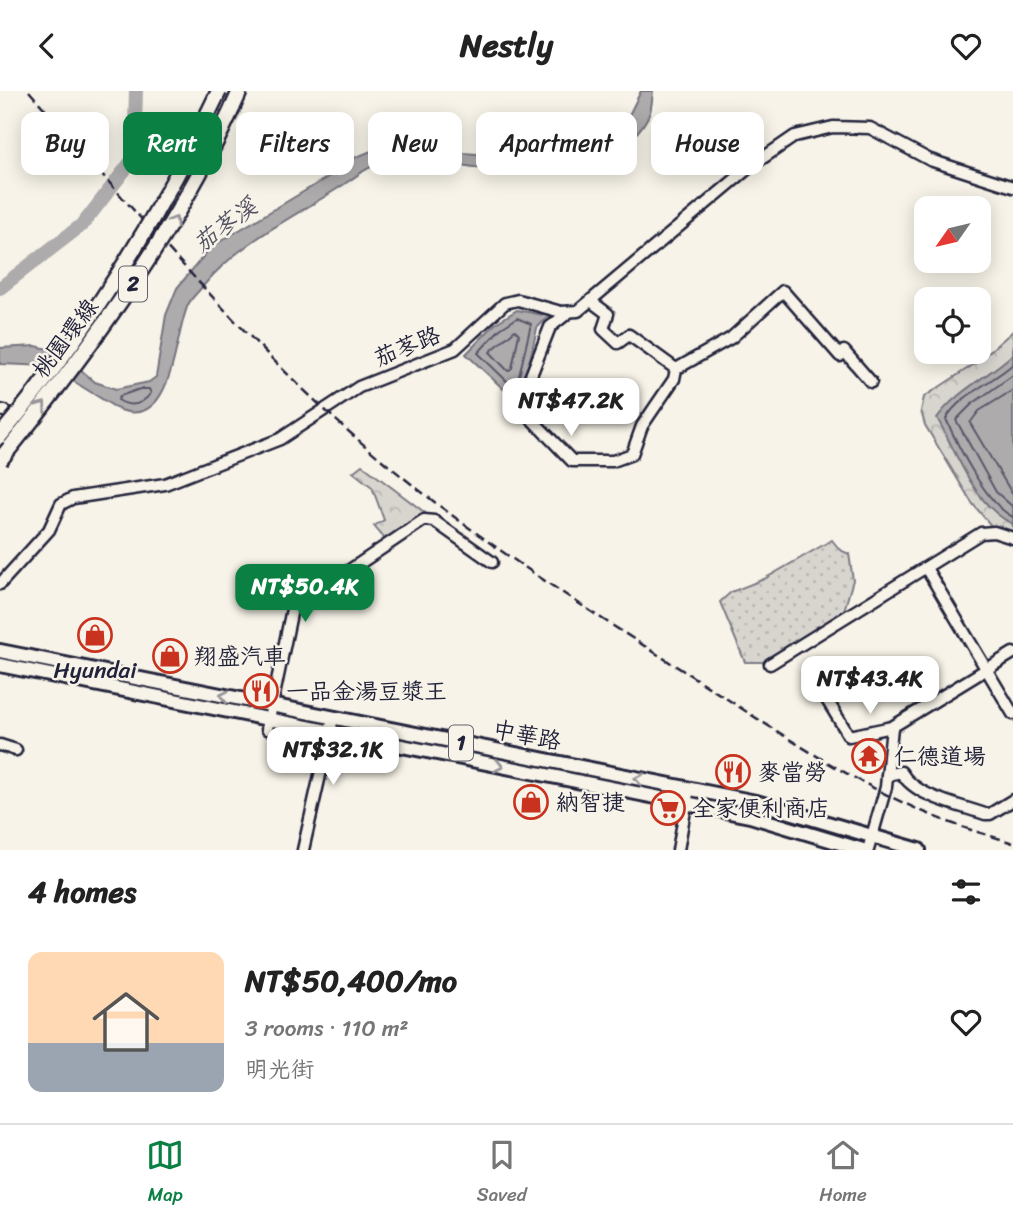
<!DOCTYPE html>
<meta charset="utf-8">
<style>
:root{--surface:#fff;--page:#f2f2f2;--text:#222;--muted:#767676;--line:#e0e0e0;--accent:#0b8043}
body{margin:0;font-family:Sriracha,"LXGW WenKai TC",sans-serif;background:var(--page);color:var(--text);height:100vh;display:flex;flex-direction:column;font-size:26px;white-space:nowrap}
*{box-sizing:border-box;margin:0}
p{font-size:23px;color:var(--muted)}
.icon{flex:none;width:38px;height:38px;fill:none;stroke:currentColor;stroke-width:2;stroke-linecap:round;stroke-linejoin:round}
.map{position:relative;height:759px;overflow:hidden}
.drawer{display:flex;flex-direction:column;background:var(--surface);flex:1}
.drawer>*{flex:none}
.top-card{position:absolute;left:21px;top:21px;width:971px;height:63px;display:flex;gap:14px}
.needle{width:46px;rotate:236deg}
.buttons{position:absolute;left:914px;top:105px;display:grid;gap:14px}
.buttons a{display:grid;place-items:center;width:77px;height:77px;border-radius:14px;background:var(--surface);box-shadow:0 4px 18px #0003;font-size:35px}
.price{position:absolute;translate:-50% -60px;padding:0 16px;border-radius:14px;background:#fff;color:#222;font-size:23px;line-height:46px;filter:drop-shadow(0 2px 4px #0008)}
.price::after{content:'';position:absolute;left:50%;top:42px;width:21px;height:16px;margin-left:-10px;background:inherit;clip-path:polygon(0 0,100% 0,50% 100%)}
.price.on{background:var(--accent);color:#fff}
ul{padding:0;list-style:none}
li{display:flex;align-items:center;gap:21px;height:175px;padding:0 28px}
li span{display:grid;place-items:center;flex:none;width:196px;height:140px;border-radius:14px;color:#555}
li>.icon{margin-inline-start:auto}
span .icon{width:84px;height:84px;fill:#fffc;stroke-width:1}
li b{font-size:30px}
h2{display:flex;justify-content:space-between;align-items:center;height:84px;padding:0 28px;font-size:30px}
.chip{padding:0 24px;border-radius:14px;background:var(--surface);box-shadow:0 4px 18px #0003;font-size:24px;line-height:63px}
.chip.on{background:var(--accent);color:#fff}
header{display:flex;justify-content:space-between;align-items:center;height:91px;padding:0 28px;background:var(--surface);font-size:32px;font-weight:700}
.dock{display:flex;justify-content:space-around;align-items:center;height:98px;border-top:2px solid var(--line);background:var(--surface);font-size:19px;color:var(--muted)}
.dock a{display:grid;justify-items:center;gap:4px}
.dock .on{color:var(--accent)}
.map>svg:first-child{display:block}
.grass{fill:url(#grass-dots);stroke:#7d7c85;stroke-width:2}
.park{fill:url(#park-crowns);stroke:#7d7c85;stroke-width:2}
.water{fill:#aeabad;stroke:#76747f;stroke-width:2}
.lines{fill:none;stroke-linecap:round;stroke-linejoin:round}
.shore{stroke:#5a5969;stroke-width:2}
.river{stroke:#aeabad;stroke-width:14}
.minor-casing{stroke:#22223b;stroke-width:15}
.major-casing{stroke:#22223b;stroke-width:18}
.minor{stroke:#f7f3e8;stroke-width:10}
.major{stroke:#f7f3e8;stroke-width:12}
.rail{stroke:#22223b;stroke-width:2.5;stroke-dasharray:10 5;stroke-linecap:butt}
.highway-bridge-casing{stroke:#22223b;stroke-width:19;stroke-linecap:butt}
.highway-bridge{stroke:#f7f3e8;stroke-width:14}
.oneway{stroke:#97959a}
.labels{text-anchor:middle;stroke-width:5;stroke-linejoin:round;paint-order:stroke}
.shield{fill:#f7f3e8;stroke:#62616f;stroke-width:2}
.shield-label{font-size:21px;font-weight:bold;fill:#22223b}
.street-label{font-size:23px;fill:#22223b;stroke:#f7f3e8}
.poi-label{font-size:23px;fill:#22223b;stroke:#f7f3e8;text-anchor:start}
.water-label{font-size:24px;font-style:italic;fill:#535263;stroke:#f7f3e8}
</style>
<header><svg class="icon" aria-label="back" viewBox="0 0 24 24"><path d="M15 5l-7 7 7 7"/></svg>Nestly<svg class="icon" aria-label="heart" viewBox="0 0 24 24"><path d="M12 20l-8-8c-3-5 5-10 8-4 3-6 11-1 8 4z"/></svg></header>
<div class="map">
<svg width="1013" height="759" viewBox="0 0 1013 759">
<defs>
<pattern id="grass-dots" width="8" height="8" patternUnits="userSpaceOnUse" patternTransform="scale(1.75)"><rect width="8" height="8" fill="#d8d5cf"/><path d="M2 2h.1M6 6h.1" fill="none" stroke="#b9b7b3" stroke-width="1.8" stroke-linecap="round"/></pattern>
<pattern id="park-crowns" width="20" height="18" patternUnits="userSpaceOnUse" patternTransform="scale(1.75)"><rect width="20" height="18" fill="#d8d5cf"/><path d="M2 6a3 3 0 1 1 6 0M12 15a3 3 0 1 1 6 0" fill="none" stroke="#b9b7b3"/></pattern>
</defs>
<rect width="100%" height="100%" fill="#f7f3e8"/>
<filter id="ink" filterUnits="userSpaceOnUse"><feTurbulence type="fractalNoise" baseFrequency=".0143" numOctaves="2"/><feDisplacementMap in="SourceGraphic" scale="14" xChannelSelector="R" yChannelSelector="G"/><feConvolveMatrix kernelMatrix="1 2 1 2 8 2 1 2 1" color-interpolation-filters="sRGB"/></filter>
<g filter="url(#ink)">
<polygon class="grass" points="832,449 840,459 849,463 853,489 843,523 767,571 745,571 720,511 731,501 764,488"/>
<g class="park">
<polygon points="1013,240 1013,443 992,436 972,412 925,334 921,320 924,306 976,272"/>
<polygon points="362,374 428,424 387,451 374,435 384,429 372,396 353,381"/>
</g>
<g class="water">
<path d="M641 0H653C652 8 652 19 648 26 621 78 538 82 489 78 447 74 396 56 359 83 307 121 246 144 204 194 199 200 191 207 188 214 174 244 174 341 118 318L49 275 0 273V257L36 255 60 261 95 291 116 298 149 291 156 286 166 224 177 197 211 156 328 86 349 69 381 56 392 58 420 55 449 61 517 66 547 64 587 53 623 36Z"/>
<polygon points="517,219 549,225 537,237 523,301 512,306 466,263 496,232"/>
<path d="M1013 263V433C975 416 957 362 937 327 956 300 988 286 1013 263Z"/>
</g>
<g class="lines">
<g class="shore">
<polygon points="517,227 531,233 517,294 514,297 478,262 500,238"/>
<polygon points="515,239 519,243 512,277 508,280 490,261"/>
<path d="M1013 273C993 291 958 305 946 328 958 355 986 413 1013 426"/>
<polyline points="1013,284 972,313 956,329 996,401 1013,416"/>
<path d="M140 298H149L151 302C142 314 131 317 118 309L120 305Z"/>
<polyline points="1013,299 979,320 970,332 1013,404"/>
</g>
<polyline class="river" points="0,197 83,133 134,67 136,0"/>
<g class="minor-casing">
<g id="minor">
<polyline points="592,211 608,223 603,238 618,252 629,244 676,278 731,247 783,200 840,265 844,260 871,291"/>
<polyline points="569,221 550,236 519,315 572,370 613,370 632,363 642,335 674,288 676,278"/>
<polyline points="0,319 5,320"/>
<polyline points="926,477 1013,623"/>
<polyline points="0,493 49,439 61,413 73,407 165,393 280,348 359,296 455,258 505,212 518,209 561,221 578,220 751,75 795,45 833,36 870,37 930,69 1013,96"/>
<polyline points="770,573 981,442 994,441 1013,447"/>
<polyline points="820,591 818,594 849,645 892,636"/>
<polyline points="267,638 292,518 424,429 434,430 492,471"/>
<polyline points="0,654 16,659"/>
<path d="M887 684 901 681C915 706 959 714 985 723H990L1013 709"/>
<polyline points="303,759 333,627"/>
<polyline points="678,759 689,697"/>
<polyline points="868,759 886,696 892,636 1013,562"/>
</g>
</g>
<g class="major-casing">
<g id="major">
<polyline points="0,560 756,711 919,759"/>
<polyline points="0,574 750,725 863,759"/>
</g>
</g>
<use href="#minor" class="minor"/>
<use href="#major" class="major"/>
<path class="rail" d="M29 0C124 108 219 220 324 318 434 421 564 504 690 584 771 636 852 693 941 728 965 738 989 744 1013 752"/>
<g class="highway-bridge-casing">
<g id="highway-bridge">
<path d="M0 345C87 241 161 123 219 0"/>
<path d="M0 369C93 254 180 136 240 0"/>
</g>
</g>
<use href="#highway-bridge" class="highway-bridge"/>
</g>
<defs><path id="oneway-chevron" d="M-2-3.5L2.5 0L-2 3.5" fill="none" stroke-width="1.6" stroke-linecap="round" stroke-linejoin="round" transform="scale(1.75)"/></defs>
<g class="oneway">
<use href="#oneway-chevron" transform="translate(174 130) rotate(-58)"/>
<use href="#oneway-chevron" transform="translate(42 315) rotate(-53)"/>
<use href="#oneway-chevron" transform="translate(224 605) rotate(-169)"/>
<use href="#oneway-chevron" transform="translate(499 675) rotate(11)"/>
<use href="#oneway-chevron" transform="translate(639 688) rotate(-169)"/>
</g>
</g>
<defs>
<g id="shop-ring" transform="scale(1.75)"><circle r="9.5" fill="#f7f3e8" stroke="#c8321e" stroke-width="1.5"/><path d="M-5-2.5h2.3a2.7 3.5 0 0 1 5.4 0H5L5.5 6h-11ZM-1.5-2.5h3a1.5 2.3 0 0 0-3 0Z" fill="#c8321e"/></g>
<g id="restaurant-ring" transform="scale(1.75)"><circle r="9.5" fill="#f7f3e8" stroke="#c8321e" stroke-width="1.5"/><path d="M-5-6h1v4h1v-4h1v4h1v-4h1v5L-1.5 .5V6h-2V.5L-5-1ZM5-6V6H3V1.5H1.5Q1.5-4 5-6Z" fill="#c8321e"/></g>
<g id="temple-ring" transform="scale(1.75)"><circle r="9.5" fill="#f7f3e8" stroke="#c8321e" stroke-width="1.5"/><path d="M0-6L5-2H3V0L6.5 2.5H4V6H1.5V3h-3V6H-4V2.5H-6.5L-3 0V-2H-5Z" fill="#c8321e"/></g>
<g id="supermarket-ring" transform="scale(1.75)"><circle r="9.5" fill="#f7f3e8" stroke="#c8321e" stroke-width="1.5"/><path d="M-6-5.5h2.5l.6 2H6L4.5 2H-2.5L-4.4-4H-6ZM-1.5 3.2a1.3 1.3 0 1 0 .1 0ZM3 3.2a1.3 1.3 0 1 0 .1 0Z" fill="#c8321e"/></g>
</defs>
<g fill-rule="evenodd">
<use href="#shop-ring" x="95" y="544"/>
<use href="#shop-ring" x="170" y="565"/>
<use href="#restaurant-ring" x="261" y="600"/>
<use href="#temple-ring" x="869" y="665"/>
<use href="#restaurant-ring" x="733" y="681"/>
<use href="#shop-ring" x="531" y="711"/>
<use href="#supermarket-ring" x="668" y="717"/>
</g>
<g class="labels">
<g class="shield">
<rect x="119" y="175.5" width="28" height="35" rx="5"/>
<rect x="449" y="634.5" width="24" height="35" rx="5"/>
</g>
<g class="shield-label">
<text x="133" y="200">2</text>
<text x="461" y="659">1</text>
</g>
<g class="street-label">
<text transform="translate(65 247) rotate(-53)" y="8">桃園環線</text>
<text transform="translate(407 255) rotate(-22)" y="8">茄苳路</text>
<text transform="translate(527 644) rotate(11)" y="8">中華路</text>
</g>
<g class="poi-label">
<text x="194" y="573">翔盛汽車</text>
<text x="95" y="587" text-anchor="middle">Hyundai</text>
<text x="286" y="608">一品金湯豆漿王</text>
<text x="894" y="673">仁德道場</text>
<text x="758" y="689">麥當勞</text>
<text x="556" y="719">納智捷</text>
<text x="692" y="725">全家便利商店</text>
</g>
<g class="water-label">
<text transform="translate(225 134) rotate(-37)" y="8">茄苳溪</text>
</g>
</g>
</svg>
<div class="buttons">
<a><svg class="needle" viewBox="-14 -14 28 28"><path d="M0-13l5 13h-10z" fill="#e53935"/><path d="M0 13l5-13h-10z" fill="#767676"/></svg></a>
<a><svg class="icon" aria-label="locate" viewBox="0 0 24 24"><circle cx="12" cy="12" r="6"/><path d="M12 2v4M12 18v4M2 12h4M18 12h4"/></svg></a>
</div>
<b class="price" style="left:571px;top:347px">NT$47.2K</b>
<b class="price on" style="left:305px;top:533px">NT$50.4K</b>
<b class="price" style="left:870px;top:625px">NT$43.4K</b>
<b class="price" style="left:333px;top:696px">NT$32.1K</b>
<div class="top-card">
<a class="chip">Buy</a>
<a class="chip on">Rent</a>
<a class="chip">Filters</a>
<a class="chip">New</a>
<a class="chip">Apartment</a>
<a class="chip">House</a>
</div>
</div>
<section class="drawer">
<h2>4 homes<svg class="icon" aria-label="filters" viewBox="0 0 24 24"><path d="M4 7h16M4 17h16"/><circle cx="9" cy="7" r="2"/><circle cx="15" cy="17" r="2"/></svg></h2>
<ul>
<li><span style="background:linear-gradient(#ffd9b3 65%,#9aa5b1 0)"><svg class="icon" aria-label="home" viewBox="0 0 24 24"><path d="M3 11l9-7 9 7M6 9v11h12V9"/></svg></span><div><b>NT$50,400/mo</b><p>3 rooms · 110 m²</p><p>明光街</p></div><svg class="icon" aria-label="heart" viewBox="0 0 24 24"><path d="M12 20l-8-8c-3-5 5-10 8-4 3-6 11-1 8 4z"/></svg></li>
</ul>
</section>
<nav class="dock">
<a class="on"><svg class="icon" aria-label="map" viewBox="0 0 24 24"><path d="M3 6l6-2 6 2 6-2v14l-6 2-6-2-6 2zM9 4v14M15 6v14"/></svg>Map</a>
<a><svg class="icon" aria-label="saved" viewBox="0 0 24 24"><path d="M7 4h10v16l-5-4-5 4z"/></svg>Saved</a>
<a><svg class="icon" aria-label="home" viewBox="0 0 24 24"><path d="M3 11l9-7 9 7M6 9v11h12V9"/></svg>Home</a>
</nav>
